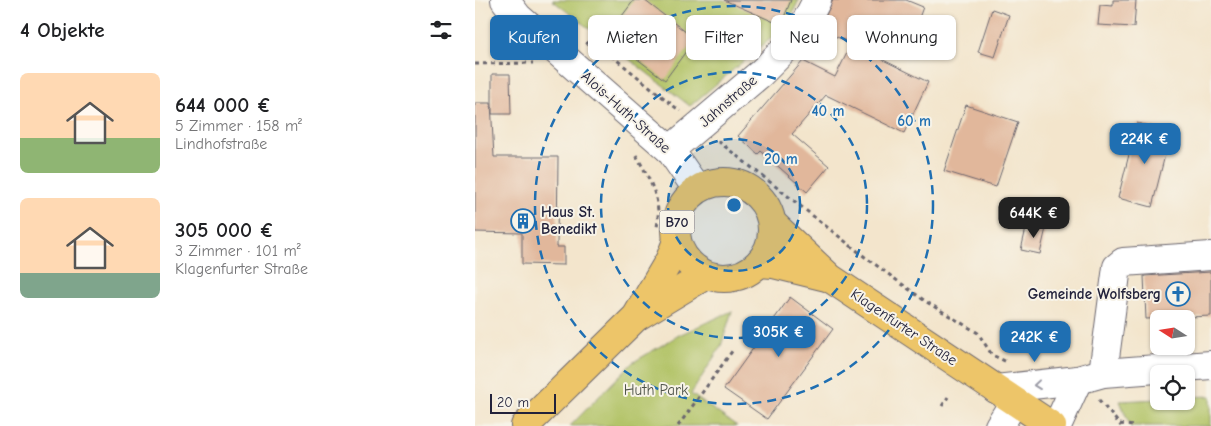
<!DOCTYPE html>
<html lang="de">
<meta charset="utf-8">
<style>
:root{--surface:#fff;--page:#f2f2f2;--text:#202124;--muted:#757577;--accent:#1f6fb2}
body{margin:0;font-family:"Comic Neue",sans-serif;background:var(--page);color:var(--text);height:100vh;display:flex;flex-direction:column;font-size:19px;white-space:nowrap}
*{box-sizing:border-box;margin:0}
p{font-size:16px;color:var(--muted)}
.icon{flex:none;width:28px;height:28px;fill:none;stroke:currentColor;stroke-width:2;stroke-linecap:round;stroke-linejoin:round}
.map{position:relative;flex:1;overflow:hidden}
.drawer{display:flex;flex-direction:column;background:var(--surface);width:475px}
.drawer>*{flex:none}
.top-card{position:absolute;left:15px;top:15px;width:475px;height:45px;display:flex;gap:10px}
.needle{width:32px;rotate:282deg}
.controls{position:absolute;left:675px;top:310px;display:grid;gap:10px}
.controls a{display:grid;place-items:center;width:45px;height:45px;border-radius:8px;background:var(--surface);box-shadow:0 1px 4px #0004;font-size:25px}
.scale{position:absolute;left:15px;bottom:12px;width:66px;box-sizing:border-box;padding-left:5px;border:2px solid #22223b;border-top:0;font-size:14px;line-height:18px;white-space:nowrap;color:#22223b;-webkit-text-stroke:4px #f7f3e8;paint-order:stroke}
.price{position:absolute;translate:-50% -42px;padding:0 11px;border-radius:10px;background:var(--accent);color:#fff;font-size:16px;line-height:32px;filter:drop-shadow(0 1px 2px #0008)}
.price::after{content:'';position:absolute;left:50%;top:30px;width:15px;height:11px;margin-left:-8px;background:inherit;clip-path:polygon(0 0,100% 0,50% 100%)}
.price.current{background:#222;color:#fff}
ul{padding:0;list-style:none}
li{display:flex;align-items:center;gap:15px;height:125px;padding:0 20px}
li span{display:grid;place-items:center;flex:none;width:140px;height:100px;border-radius:8px;color:#555}
li>.icon{margin-inline-start:auto}
span .icon{width:60px;height:60px;fill:#fffc;stroke-width:1}
li b{font-size:21px}
h2{display:flex;justify-content:space-between;align-items:center;height:60px;padding:0 20px;font-size:21px}
.chip{padding:0 18px;border-radius:8px;background:var(--surface);box-shadow:0 1px 4px #0004;font-size:18px;line-height:45px}
.chip.current{background:var(--accent);color:#fff}
main{display:flex;flex:1;min-height:0}
.map>svg:first-child{display:block}
.green{fill:#b1c265;stroke:#6a7250}
.building{fill:#e1b79b}
.lines{fill:none;stroke-linecap:round;stroke-linejoin:round}
.minor-casing{stroke:#6b666e;stroke-width:30}
.major-casing{stroke:#6b666e;stroke-width:30}
.path{stroke:#6b666e;stroke-width:3;stroke-dasharray:4 4;stroke-linecap:butt}
.minor{stroke:#fff;stroke-width:28}
.major{stroke:#edc569;stroke-width:28}
.oneway{stroke:#9c9ca7}
.ring{fill:none;stroke:#1f6fb2;stroke-width:2.5;stroke-dasharray:9 6}
.labels{text-anchor:middle;stroke-width:4;stroke-linejoin:round;paint-order:stroke}
.shield{fill:#f7f3e8;stroke:#62616f;stroke-width:1}
.shield-label{font-size:14px;font-weight:bold;fill:#22223b}
.street-label{font-size:15px;fill:#22223b;stroke:#f7f3e8}
.poi-label{font-size:15px;font-weight:bold;fill:#22223b;stroke:#f7f3e8;text-anchor:start}
.park-label{font-size:15px;fill:#4d5248;stroke:#f7f3e8}
.centre{fill:#1f6fb2;stroke:#f7f3e8;stroke-width:2.5}
.ring-label{font-size:15px;text-anchor:middle;font-weight:bold;fill:#1f6fb2;stroke:#f7f3e8;stroke-width:4;stroke-linejoin:round;paint-order:stroke}
</style>
<main>
<section class="drawer">
<h2>4 Objekte<svg class="icon" aria-label="filters" viewBox="0 0 24 24"><path d="M4 7h16M4 17h16"/><circle cx="9" cy="7" r="2"/><circle cx="15" cy="17" r="2"/></svg></h2>
<ul>
<li><span style="background:linear-gradient(#ffd9b3 65%,#8fb573 0)"><svg class="icon" aria-label="home" viewBox="0 0 24 24"><path d="M3 11l9-7 9 7M6 9v11h12V9"/></svg></span><div><b>644 000 €</b><p>5 Zimmer · 158 m²</p><p>Lindhofstraße</p></div></li>
<li><span style="background:linear-gradient(#ffd9b3 75%,#7fa58c 0)"><svg class="icon" aria-label="home" viewBox="0 0 24 24"><path d="M3 11l9-7 9 7M6 9v11h12V9"/></svg></span><div><b>305 000 €</b><p>3 Zimmer · 101 m²</p><p>Klagenfurter Straße</p></div></li>
</ul>
</section>
<div class="map">
<svg width="736" height="426" viewBox="0 0 736 426">
<rect width="100%" height="100%" fill="#f7f3e8"/>
<filter id="ink" filterUnits="userSpaceOnUse"><feTurbulence type="fractalNoise" baseFrequency=".02" numOctaves="2"/><feDisplacementMap in="SourceGraphic" scale="10" xChannelSelector="R" yChannelSelector="G"/><feConvolveMatrix kernelMatrix="1 2 1 2 8 2 1 2 1" color-interpolation-filters="sRGB"/></filter>
<filter id="wash" filterUnits="userSpaceOnUse"><feTurbulence type="fractalNoise" baseFrequency=".0096" numOctaves="4" result="noise"/><feDisplacementMap in="SourceGraphic" scale="20" xChannelSelector="R" yChannelSelector="G"/><feGaussianBlur stdDeviation="1.12" result="paint"/><feColorMatrix in="noise" values="0 0 0 0 0 0 0 0 0 0 0 0 0 0 0 0 0 1.4 0 .05"/><feComposite in="paint" operator="in"/></filter>
<g filter="url(#wash)">
<rect width="100%" height="100%" fill="#f3e5cc"/>
<g class="green">
<polygon points="77,0 324,0 312,25 215,106"/>
<polygon points="257,311 246,346 216,394 262,426 95,426 157,363 204,335"/>
<polygon points="736,396 736,426 655,426 645,401 684,399 684,401 711,401 711,397"/>
</g>
<g id="blocks">
<g class="building">
<polygon points="159,0 169,0 220,39 190,80 132,36"/>
<polygon points="249,0 316,0 306,25"/>
<polygon points="358,0 431,0 448,7 441,26 433,28 427,43 396,54 453,82 429,133 351,95 317,134 354,166 332,192 286,151 283,154 263,136 328,61 360,77 377,43 344,30"/>
<polygon points="638,0 661,0 659,27 623,25 625,5 638,6"/>
<polygon points="517,9 534,15 520,57 503,52"/>
<polygon points="17,74 35,74 36,114 17,114"/>
<polygon points="0,103 16,103 19,157 83,157 82,247 89,247 89,265 47,264 47,233 0,232"/>
<polygon points="491,105 543,122 521,187 469,171"/>
<polygon points="662,123 696,131 677,207 643,198"/>
<polygon points="552,224 571,228 565,254 546,250"/>
<polygon points="736,272 736,316 671,319 669,276"/>
<polygon points="315,297 358,329 292,419 249,389"/>
</g>
</g>
</g>
<g filter="url(#ink)">
<use href="#blocks" fill-opacity="0" stroke="#6b666e" stroke-width="1"/>
<g class="lines">
<g class="minor-casing">
<g id="minor">
<polyline points="30,0 43,17 195,150 222,189"/>
<polyline points="195,150 286,73 324,35 342,0"/>
<polyline points="628,373 642,267 648,262 736,256"/>
<polyline points="521,389 603,380 628,373 736,365"/>
<polyline points="524,426 540,401"/>
<polyline points="582,426 603,380"/>
</g>
</g>
<g class="major-casing">
<g id="major">
<circle cx="249" cy="230" r="48"/>
<polyline points="297,223 355,278 577,426"/>
<polyline points="284,263 298,264 351,277"/>
<polyline points="163,316 231,275"/>
<polyline points="50,426 161,317 195,259 202,241"/>
</g>
</g>
<g class="path">
<polyline points="111,44 117,40 205,111"/>
<polyline points="0,64 58,63"/>
<polyline points="243,141 390,257 450,301 503,333 517,355 532,362"/>
<path d="M161 155C174 178 187 200 182 227"/>
<polyline points="624,400 646,426"/>
<polyline points="467,406 473,397"/>
<polyline points="645,424 658,426"/>
<polyline points="203,426 258,350"/>
</g>
<use href="#minor" class="minor"/>
<use href="#major" class="major"/>
</g>
<defs><path id="oneway-chevron" d="M-2-3.5L2.5 0L-2 3.5" fill="none" stroke-width="1.6" stroke-linecap="round" stroke-linejoin="round" transform="scale(1.25)"/></defs>
<use class="oneway" href="#oneway-chevron" transform="translate(562 385) rotate(174)"/>
</g>
<circle cx="259" cy="205" r="66" fill="#1f6fb2" fill-opacity=".12"/>
<g class="ring">
<circle cx="259" cy="205" r="66"/>
<circle cx="259" cy="205" r="133"/>
<circle cx="259" cy="205" r="199"/>
</g>
<defs>
<g id="building-ring" transform="scale(1.25)"><circle r="9.5" fill="#f7f3e8" stroke="#1f6fb2" stroke-width="1.5"/><path d="M-4-6H4V6H1V3H-1V6H-4ZM-2.5-4.3h1.7v1.8h-1.7ZM.8-4.3h1.7v1.8H.8ZM-2.5-1h1.7V.8h-1.7ZM.8-1h1.7V.8H.8Z" fill="#1f6fb2"/></g>
<g id="church-ring" transform="scale(1.25)"><circle r="9.5" fill="#f7f3e8" stroke="#1f6fb2" stroke-width="1.5"/><path d="M-1.2-6h2.4v3.5h3.3v2.4h-3.3V6h-2.4V-.1h-3.3v-2.4h3.3Z" fill="#1f6fb2"/></g>
</defs>
<g fill-rule="evenodd">
<use href="#building-ring" x="48" y="221"/>
<use href="#church-ring" x="703" y="294"/>
</g>
<g class="labels">
<rect class="shield" x="184.5" y="210.5" width="35" height="23" rx="4"/>
<g class="shield-label">
<text x="202" y="227">B70</text>
</g>
<g class="street-label">
<text transform="translate(253 101) rotate(-41)" y="5">Jahnstraße</text>
<text transform="translate(151 112) rotate(42)" y="5">Alois-Huth-Straße</text>
<text transform="translate(429 327) rotate(34)" y="5">Klagenfurter Straße</text>
</g>
<g class="poi-label">
<text x="66" y="217">Haus St.<tspan x="66" dy="17">Benedikt</tspan></text>
<text x="686" y="299" text-anchor="end">Gemeinde Wolfsberg</text>
</g>
<g class="park-label">
<text x="181" y="395">Huth Park</text>
</g>
</g>
<circle cx="259" cy="205" r="8" class="centre"/>
<g class="ring-label">
<text x="353" y="116">40 m</text>
<text x="439" y="126">60 m</text>
<text x="306" y="164">20 m</text>
</g>
</svg>
<div class="controls">
<a><svg class="needle" viewBox="-14 -14 28 28"><path d="M0-13l5 13h-10z" fill="#e53935"/><path d="M0 13l5-13h-10z" fill="#757577"/></svg></a>
<a><svg class="icon" aria-label="locate" viewBox="0 0 24 24"><circle cx="12" cy="12" r="6"/><path d="M12 2v4M12 18v4M2 12h4M18 12h4"/></svg></a>
</div>
<div class="scale">20 m</div>
<b class="price" style="left:670px;top:165px">224K €</b>
<b class="price current" style="left:559px;top:239px">644K €</b>
<b class="price" style="left:304px;top:358px">305K €</b>
<b class="price" style="left:560px;top:363px">242K €</b>
<div class="top-card">
<a class="chip current">Kaufen</a>
<a class="chip">Mieten</a>
<a class="chip">Filter</a>
<a class="chip">Neu</a>
<a class="chip">Wohnung</a>
</div>
</div>
</main>
